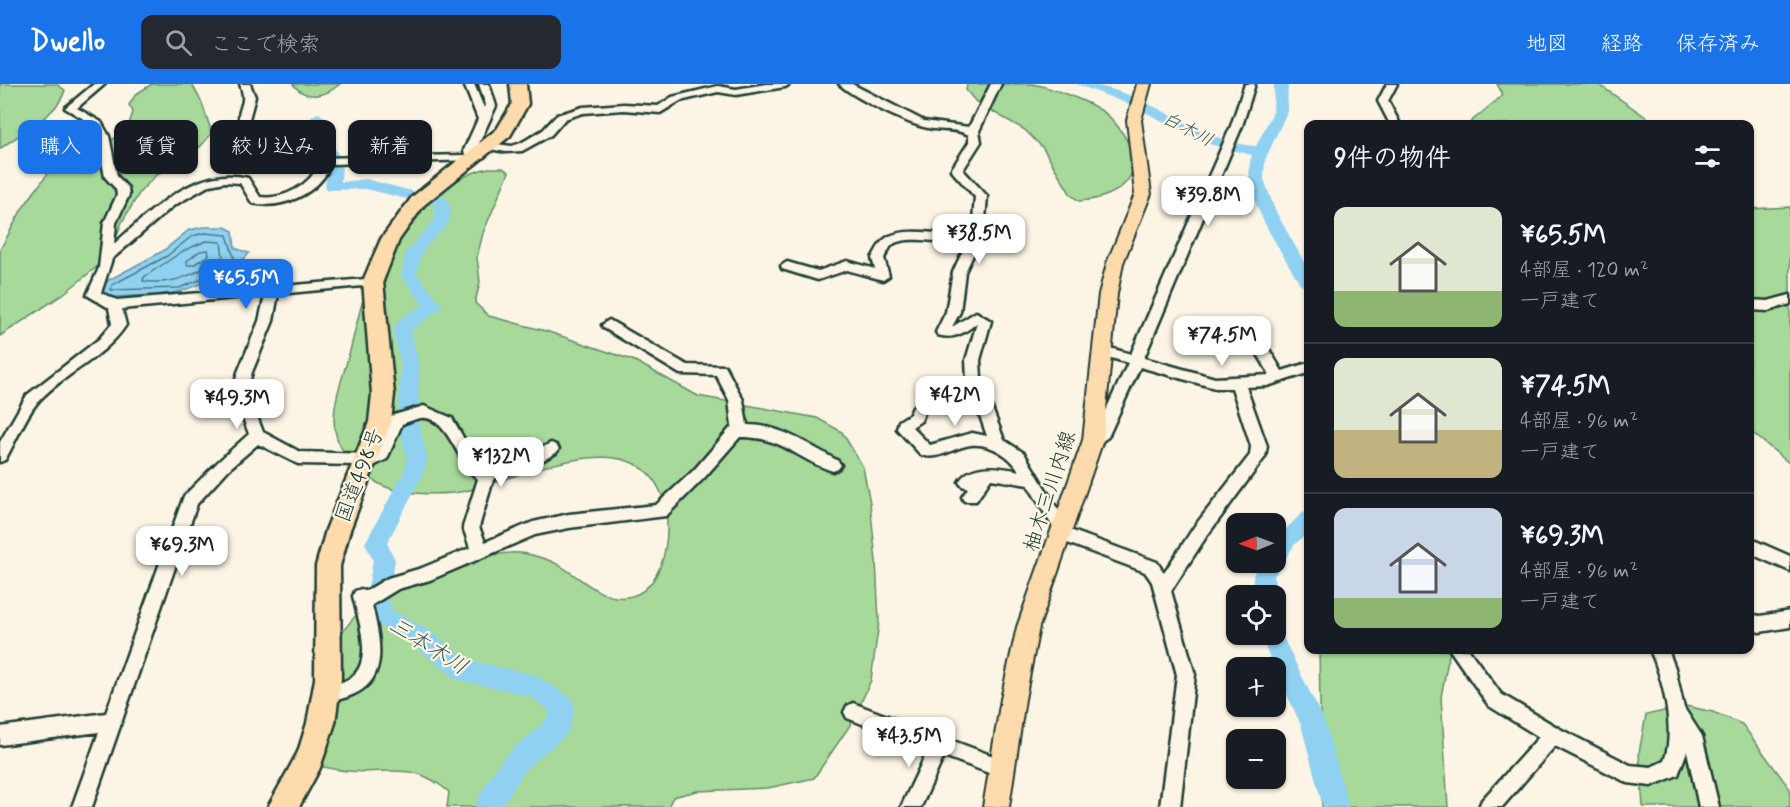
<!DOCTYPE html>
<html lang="ja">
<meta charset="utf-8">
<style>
:root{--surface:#171b24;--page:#242831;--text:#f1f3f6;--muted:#9ea1a6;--line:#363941;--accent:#1a73e8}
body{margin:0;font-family:Mynerve,"Klee One",sans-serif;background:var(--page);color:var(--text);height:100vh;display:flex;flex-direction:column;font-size:22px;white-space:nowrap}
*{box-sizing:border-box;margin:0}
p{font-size:20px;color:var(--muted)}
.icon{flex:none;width:33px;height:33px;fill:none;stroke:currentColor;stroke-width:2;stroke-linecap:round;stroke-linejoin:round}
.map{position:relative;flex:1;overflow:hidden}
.side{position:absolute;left:1304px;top:36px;width:450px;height:534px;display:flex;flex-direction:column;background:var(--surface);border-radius:12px;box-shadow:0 2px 4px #0004}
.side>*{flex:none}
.banner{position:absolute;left:18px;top:36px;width:570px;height:54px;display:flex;gap:12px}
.needle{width:39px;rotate:269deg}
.controls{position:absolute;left:1226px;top:429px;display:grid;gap:12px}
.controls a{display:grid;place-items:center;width:60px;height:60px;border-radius:12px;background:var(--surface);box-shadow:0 2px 4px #0004;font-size:30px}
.price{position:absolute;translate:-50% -51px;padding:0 14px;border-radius:12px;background:#fff;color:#222;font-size:20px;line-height:39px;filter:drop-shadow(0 2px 3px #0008)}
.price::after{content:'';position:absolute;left:50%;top:36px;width:18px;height:14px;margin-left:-9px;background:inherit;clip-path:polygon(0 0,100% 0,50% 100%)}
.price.current{background:var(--accent);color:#fff}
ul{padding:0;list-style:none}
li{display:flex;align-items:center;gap:18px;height:150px;padding:0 30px}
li+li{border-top:2px solid var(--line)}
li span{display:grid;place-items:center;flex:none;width:168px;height:120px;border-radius:12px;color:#555}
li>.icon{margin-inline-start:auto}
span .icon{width:72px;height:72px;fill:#fffc;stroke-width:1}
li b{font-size:26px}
h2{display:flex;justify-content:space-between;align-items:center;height:72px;padding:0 30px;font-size:26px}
.tag{padding:0 21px;border-radius:12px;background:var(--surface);box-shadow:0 2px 4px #0004;font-size:21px;line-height:54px}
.tag.current{background:var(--accent);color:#fff}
header{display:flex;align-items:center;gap:36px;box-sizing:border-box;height:84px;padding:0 30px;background:var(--accent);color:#fff}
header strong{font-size:28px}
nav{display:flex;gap:33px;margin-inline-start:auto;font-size:21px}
.search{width:420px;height:54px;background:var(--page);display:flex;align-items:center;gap:15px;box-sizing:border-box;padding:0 21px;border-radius:12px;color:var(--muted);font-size:22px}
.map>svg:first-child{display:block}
.green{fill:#a7d99b;stroke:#638b68;stroke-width:1.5}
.water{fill:#90d1f1;stroke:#6396a5;stroke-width:1.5}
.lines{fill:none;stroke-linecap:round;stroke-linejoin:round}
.shore{stroke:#4c7880;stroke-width:1.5}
.river{fill:#90d1f1;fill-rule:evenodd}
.minor-casing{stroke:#1f3d34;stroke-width:5}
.major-casing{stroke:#1f3d34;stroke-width:4}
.highway-casing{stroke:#1f3d34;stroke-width:5}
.minor{fill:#fcf5e5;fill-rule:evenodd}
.major{fill:#fedbac;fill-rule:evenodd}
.highway{fill:#fedbac;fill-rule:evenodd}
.labels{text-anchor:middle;stroke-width:4.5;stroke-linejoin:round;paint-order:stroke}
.far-water-label{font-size:18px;font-style:italic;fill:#365b5a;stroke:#fcf5e5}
.street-label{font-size:21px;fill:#1f3d34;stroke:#fcf5e5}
.water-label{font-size:22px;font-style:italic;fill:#365b5a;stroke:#fcf5e5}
</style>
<header>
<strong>Dwello</strong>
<div class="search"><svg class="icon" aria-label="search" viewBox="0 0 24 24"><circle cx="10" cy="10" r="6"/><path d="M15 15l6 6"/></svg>ここで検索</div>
<nav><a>地図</a><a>経路</a><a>保存済み</a></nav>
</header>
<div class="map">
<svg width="1790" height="723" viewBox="0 0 1790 723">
<rect width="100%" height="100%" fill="#fcf5e5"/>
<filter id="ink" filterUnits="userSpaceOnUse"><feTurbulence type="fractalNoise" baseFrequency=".0167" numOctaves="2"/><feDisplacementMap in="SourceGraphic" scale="12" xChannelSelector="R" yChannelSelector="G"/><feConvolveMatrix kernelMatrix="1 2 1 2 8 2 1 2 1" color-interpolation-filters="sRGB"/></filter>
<g filter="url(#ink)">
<g class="green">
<path d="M0 0H56L65 6C58 32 20 49 0 65Z"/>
<polygon points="152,0 192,0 202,19 212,49 201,62 156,91 140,108 122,138 109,173 62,211 0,252 0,166 22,125 48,89 73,73 111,57 128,43 133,28 129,21 136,10"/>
<path d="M293 0H340C326 12 306 18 293 0Z"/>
<path d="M967 0C988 0 1011 0 1032 0 1047 2 1084 16 1097 24 1109 30 1116 39 1123 50 1150 90 1120 115 1079 117L1071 111 1043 64 1025 46 976 18 966 6Z"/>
<polygon points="1497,0 1598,0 1656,40 1468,40 1503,11"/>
<path d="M489 84H503L509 88 483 149 477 173 480 198 475 219 489 232 546 247 635 277 698 312 817 334 842 348 863 383 870 419 876 477 879 538 871 596 853 637 814 694 768 704 697 707 673 713 668 723H447L449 708C412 676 390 691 348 687 337 686 326 683 315 682 318 655 319 602 327 579 333 562 347 538 362 526 389 505 477 470 510 469 520 468 533 471 542 474 567 480 592 510 615 513 660 519 671 460 666 427 649 330 528 391 470 406 444 412 398 412 376 398 354 385 334 363 334 337 334 316 342 295 348 274 355 251 364 201 375 182 396 145 446 92 489 84Z"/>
<polygon points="1790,123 1790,380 1749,346 1749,125"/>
<polygon points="1319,566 1450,566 1441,613 1448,723 1322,723"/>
<polygon points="1686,622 1713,628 1742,640 1790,705 1790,723 1643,723 1639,669 1646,631"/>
</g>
<path class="water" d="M204 143H225L233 147 235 164 249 169 246 173C188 213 173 211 105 213L98 211 100 203 109 196 163 167 189 146Z"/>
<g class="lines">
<g class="shore">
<polygon points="205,149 227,151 234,174 200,196 179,204 111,206 112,201 167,172 192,152"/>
<path d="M206 157 221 158 223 173C198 189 173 202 143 197L144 193 183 167Z"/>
<polygon points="208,166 209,171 193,181 187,181 187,177 200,167"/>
</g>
<g class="river">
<path d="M1076 0C1143 0 1191 57 1256 62L1273 28 1274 0H1288L1287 28 1265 76 1264 95 1275 126 1308 185V206L1300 200C1282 167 1238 109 1252 71L1205 59 1131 21Z"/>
<polygon points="318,29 325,33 328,50 342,79 341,98 366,95 416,108 419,111 416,114 411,116 366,105 328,106 325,103 328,79 314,50 311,33"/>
<path d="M432 108 446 114C461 139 436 149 424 166 419 173 419 182 417 190L443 222 411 247 419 281 418 336 427 374 424 388 387 459 395 476 388 515 392 526 428 546 470 577 536 591 571 614 575 622 568 649 526 685 501 723H475C483 704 493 686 507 670 519 657 546 643 550 627L530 612 456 595 412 560 375 539 366 515 373 476 365 459 404 388 407 374 398 336 401 281 393 247 400 235 423 221 401 191 406 168 435 135 434 120 424 113Z"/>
<path d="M1308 427V449L1295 460 1274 492 1276 512 1275 514V512H1254C1253 498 1251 490 1259 478H1275V456L1301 430Z"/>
<polygon points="1275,542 1278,543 1325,639 1349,723 1323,723 1301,641 1259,550 1275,550"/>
</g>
<g class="minor-casing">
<g id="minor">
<path d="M94 0H105L77 24 101 38 109 52 117 92 128 104 129 111 116 139 114 160C150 128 195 81 248 94L260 113C283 116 310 102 319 80 294 79 241 69 239 36 238 20 248 22 240 0H250L255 13 249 35 253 47 266 60 290 70 317 74 465 71 464 66 478 35 464 0H474L484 24 486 22 479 0H489L496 22 476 66V76L331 80C319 110 282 126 252 119L240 99 225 98 210 101 173 122 112 175 101 209 117 216 378 194 379 197 378 200 373 201 278 210 273 237 252 288 247 307 263 348 300 368 370 370 376 367 391 332 424 322 452 334 479 381 486 385 518 376 551 359 556 361 559 365 556 369 527 385 498 392 493 396 479 443 485 458 533 438 569 430 656 421 694 386 732 342 729 316 716 291 680 290 604 244 602 241 609 236 687 281 725 282 743 316 747 341C781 341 809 361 838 377L841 381 838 385 833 387C795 375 785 353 740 353L704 394 666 432 569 444 535 451 430 496 398 505 372 521C380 556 391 599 347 613 338 616 328 619 320 616L317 610 320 604C328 601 339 600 347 596 376 581 358 536 353 512L355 507 361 505 366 507 388 494 422 484 470 464 463 443 478 395C458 382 448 331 421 334 414 335 408 338 402 340L387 375 365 386 358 381 298 380 258 360 229 385 197 420 92 723H72L99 648 0 661V643L106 629 184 412 219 377 249 350 233 307 238 288 259 237 265 211 122 225 126 241C104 275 62 290 37 319 25 333 15 359 5 376L0 378V358L27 311 99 255 112 240 109 224 87 211 99 184 104 139 117 111 116 105 105 93 97 52 92 40 65 24Z"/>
<polygon points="766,0 790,0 785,3 736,11 718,8 680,17 660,29 624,26 583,29 565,35 551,51 522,67 506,68 484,64 482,62 488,59 512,62 521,59 543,46 557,31 583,23 624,20 658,22 672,13 718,2 736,5"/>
<path d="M839 0H852L924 37 969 43 991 0H1001L979 47 981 58 963 86 987 112 984 148 965 188 960 228 952 243 976 228 991 237 980 276 981 295 1004 356 1024 369 1070 446 1157 478 1164 489 1194 443 1250 371 1251 362 1232 304H1215L1140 283 1108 353 1098 360H1088L1086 356 1097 345 1128 279 1098 270 1096 267 1103 262 1131 270 1231 42 1245 0H1255L1242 42 1144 274 1215 294 1270 291 1243 245 1250 240 1255 242 1282 287 1308 279V289L1267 302 1246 303 1267 362 1265 373 1206 453 1171 507 1195 591 1180 723H1160L1177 591 1152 498 1145 488 1054 454 1052 449 1054 445 1028 401 991 395 976 417H964L962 413 968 404 962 402 959 398C970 378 1001 383 1019 387 1011 372 990 359 971 361 954 363 939 377 921 371L897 345 899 337 910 330 913 323 918 322 925 327 921 337 912 343 930 361 972 349 987 352 967 295 966 276 977 239C964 249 954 256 938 251L936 248 946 228 953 188 965 162C949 159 904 150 892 161 889 164 887 170 884 174L889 192 883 196 847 186 818 196 782 185 781 182 787 178 818 187 847 177 875 185 872 174C876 168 879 159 885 155 903 141 948 151 968 155L972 148 975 113 951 86 969 58V51C956 44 942 47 928 44 907 40 854 14 839 0Z"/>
<polygon points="1387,0 1397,0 1388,17 1400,40 1390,40 1378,17"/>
<polygon points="1790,211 1790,220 1768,227 1749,226 1749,216 1768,217"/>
<polygon points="1749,454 1790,472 1790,487 1749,469"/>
<polygon points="1790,527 1790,543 1760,548 1749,546 1749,530 1760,532"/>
<path d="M1450 566H1469L1501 610 1560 645 1630 681 1651 683 1664 677C1676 648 1663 594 1650 566H1668L1675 584 1684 624 1702 652 1719 723H1699L1687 667 1678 691 1651 702 1628 699 1555 662 1502 723H1479L1482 716 1539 653 1489 622Z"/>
<polygon points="853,619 1009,678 1012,685 1009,692 1002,694 944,672 921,723 901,723 928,666 847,634 844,628 847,622"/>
</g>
</g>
<g class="major-casing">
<polygon id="major" points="1137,0 1151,0 1141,36 1151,110 1123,179 1117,210 1103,356 1039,543 1025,615 1009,723 983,723 1001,615 1017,543 1083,356 1099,210 1107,179 1135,110 1127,36"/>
</g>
<g class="highway-casing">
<polygon id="highway" points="510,0 526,0 528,20 510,52 424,121 399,156 383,197 394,310 391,338 350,446 340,482 341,595 335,639 320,684 299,723 268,723 298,668 307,639 315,595 316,482 326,446 369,338 372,310 363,197 381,155 412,113 497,45 512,20"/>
</g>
<use href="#minor" class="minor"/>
<use href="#major" class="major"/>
<use href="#highway" class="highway"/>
</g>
</g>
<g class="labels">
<g class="far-water-label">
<text transform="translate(1188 45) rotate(27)" y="6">白木川</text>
</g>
<g class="street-label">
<text transform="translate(359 391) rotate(-69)" y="7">国道498号</text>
<text transform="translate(1049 407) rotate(-72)" y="7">柚木三川内線</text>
</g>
<g class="water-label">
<text transform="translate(429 561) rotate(32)" y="8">三本木川</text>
</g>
</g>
</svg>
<div class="controls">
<a><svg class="needle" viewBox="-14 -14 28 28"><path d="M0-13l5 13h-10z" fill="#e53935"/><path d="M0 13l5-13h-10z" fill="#9ea1a6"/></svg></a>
<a><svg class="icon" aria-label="locate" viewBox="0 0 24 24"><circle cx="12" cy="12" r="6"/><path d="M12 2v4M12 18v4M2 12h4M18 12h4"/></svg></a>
<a>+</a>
<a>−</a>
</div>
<b class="price" style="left:1208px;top:143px">¥39.8M</b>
<b class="price" style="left:979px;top:181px">¥38.5M</b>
<b class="price current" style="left:246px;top:226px">¥65.5M</b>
<b class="price" style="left:1222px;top:283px">¥74.5M</b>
<b class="price" style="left:955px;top:343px">¥42M</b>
<b class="price" style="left:237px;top:346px">¥49.3M</b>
<b class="price" style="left:501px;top:404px">¥132M</b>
<b class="price" style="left:182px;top:493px">¥69.3M</b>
<b class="price" style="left:909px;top:684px">¥43.5M</b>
<div class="banner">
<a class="tag current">購入</a>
<a class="tag">賃貸</a>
<a class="tag">絞り込み</a>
<a class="tag">新着</a>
</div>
<section class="side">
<h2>9件の物件<svg class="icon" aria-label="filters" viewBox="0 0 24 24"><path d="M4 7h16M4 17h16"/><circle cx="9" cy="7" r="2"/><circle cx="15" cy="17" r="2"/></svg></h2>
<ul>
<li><span style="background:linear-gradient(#dfe7d0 70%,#8fb573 0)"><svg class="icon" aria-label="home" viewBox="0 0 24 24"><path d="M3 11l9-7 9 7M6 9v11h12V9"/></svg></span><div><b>¥65.5M</b><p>4部屋 · 120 m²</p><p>一戸建て</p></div></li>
<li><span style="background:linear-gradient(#dfe7d0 60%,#c2b280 0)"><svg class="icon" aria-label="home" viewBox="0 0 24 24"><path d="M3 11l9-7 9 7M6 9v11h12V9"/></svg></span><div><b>¥74.5M</b><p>4部屋 · 96 m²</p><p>一戸建て</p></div></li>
<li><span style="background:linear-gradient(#c9d6e8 75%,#8fb573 0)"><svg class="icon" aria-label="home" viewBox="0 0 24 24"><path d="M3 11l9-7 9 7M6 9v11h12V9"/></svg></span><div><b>¥69.3M</b><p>4部屋 · 96 m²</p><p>一戸建て</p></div></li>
</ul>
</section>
</div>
